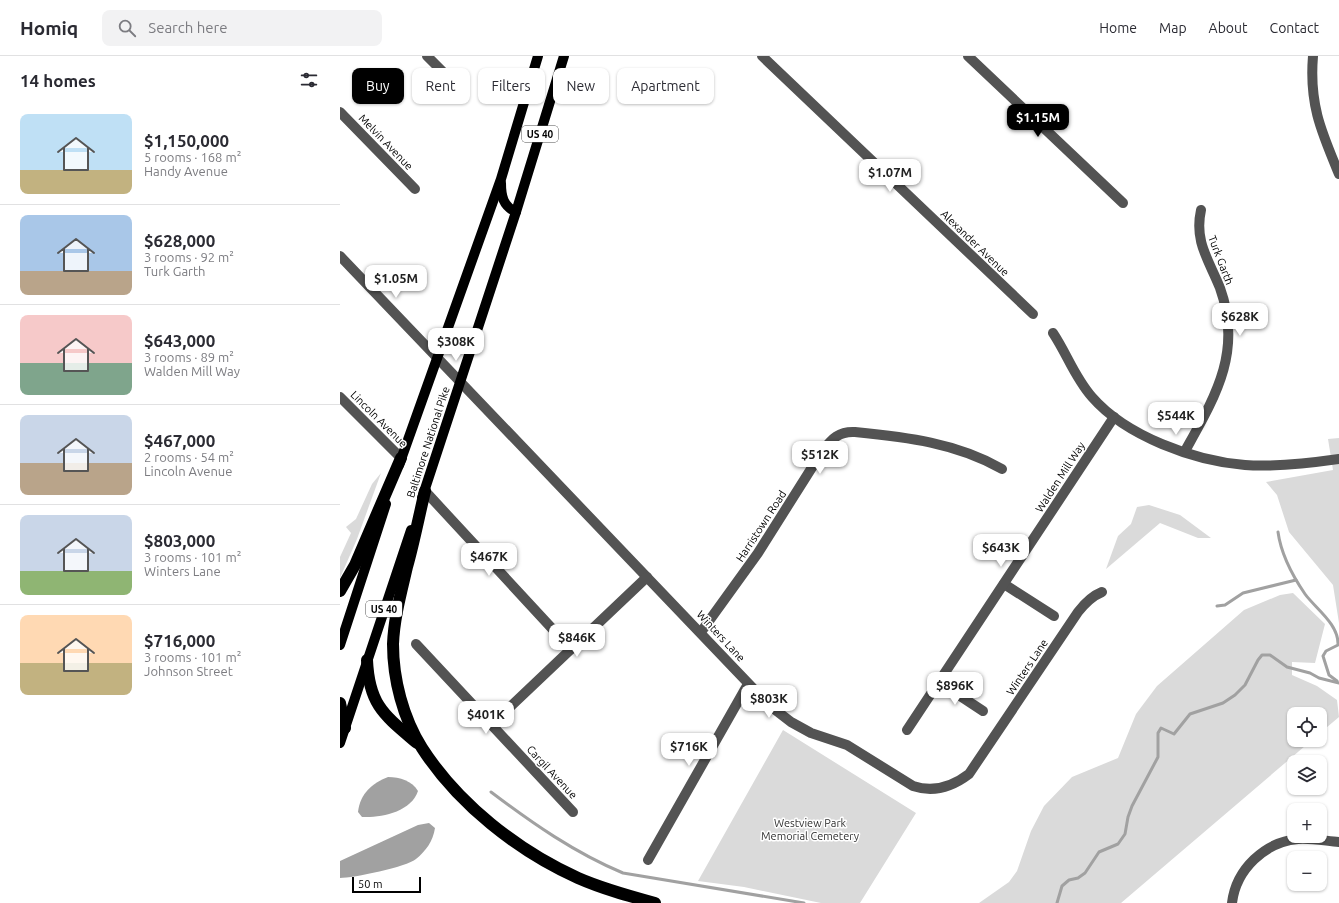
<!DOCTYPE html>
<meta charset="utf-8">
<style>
:root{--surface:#fff;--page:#f2f2f3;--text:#2b2b33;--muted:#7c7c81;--line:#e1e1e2;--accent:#000}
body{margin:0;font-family:Ubuntu,sans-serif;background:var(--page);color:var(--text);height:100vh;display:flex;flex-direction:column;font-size:15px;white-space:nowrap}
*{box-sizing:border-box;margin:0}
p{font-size:13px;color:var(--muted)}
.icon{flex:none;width:22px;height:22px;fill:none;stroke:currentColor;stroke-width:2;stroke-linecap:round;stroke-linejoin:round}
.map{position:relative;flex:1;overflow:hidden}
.sheet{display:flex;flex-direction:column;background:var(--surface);width:340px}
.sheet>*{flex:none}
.hud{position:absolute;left:12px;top:12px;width:380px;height:36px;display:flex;gap:8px}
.fabs{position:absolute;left:947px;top:651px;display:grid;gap:8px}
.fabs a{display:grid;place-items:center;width:40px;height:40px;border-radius:8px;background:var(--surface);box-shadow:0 1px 3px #0004;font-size:20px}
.scale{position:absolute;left:12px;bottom:10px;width:69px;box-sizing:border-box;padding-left:4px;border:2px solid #000;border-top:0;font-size:11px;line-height:14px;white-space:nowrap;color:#000;-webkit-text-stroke:3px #fff;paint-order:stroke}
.price{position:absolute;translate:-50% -34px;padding:0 9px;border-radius:8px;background:#fff;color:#222;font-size:13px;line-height:26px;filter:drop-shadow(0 1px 2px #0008)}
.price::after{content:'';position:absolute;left:50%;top:24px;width:12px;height:9px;margin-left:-6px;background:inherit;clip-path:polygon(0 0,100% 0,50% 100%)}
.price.active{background:var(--accent);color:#fff}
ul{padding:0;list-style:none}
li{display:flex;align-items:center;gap:12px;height:100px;padding:0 20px}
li+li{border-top:1px solid var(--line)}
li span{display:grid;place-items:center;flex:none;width:112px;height:80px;border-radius:8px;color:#555}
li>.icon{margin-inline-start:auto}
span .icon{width:48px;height:48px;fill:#fffc;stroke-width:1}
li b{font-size:17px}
h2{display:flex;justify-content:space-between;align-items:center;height:48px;padding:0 20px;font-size:17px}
.tag{padding:0 14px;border-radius:8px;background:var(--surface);box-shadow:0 1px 3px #0004;font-size:14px;line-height:36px}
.tag.active{background:var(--accent);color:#fff}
header{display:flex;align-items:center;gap:24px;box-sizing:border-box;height:56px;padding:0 20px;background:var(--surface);border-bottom:1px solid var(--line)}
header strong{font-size:19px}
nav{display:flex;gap:22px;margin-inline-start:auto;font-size:14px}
.search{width:280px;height:36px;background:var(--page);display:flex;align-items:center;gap:10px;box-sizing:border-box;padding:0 14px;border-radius:8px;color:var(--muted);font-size:15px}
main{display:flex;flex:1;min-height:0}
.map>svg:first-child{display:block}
.green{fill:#dadada}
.water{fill:#a1a1a1}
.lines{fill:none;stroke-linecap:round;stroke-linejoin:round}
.stream{stroke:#a1a1a1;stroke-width:3}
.minor{stroke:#535353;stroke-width:10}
.major{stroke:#000;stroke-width:10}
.highway{stroke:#000;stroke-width:12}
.labels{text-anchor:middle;stroke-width:3;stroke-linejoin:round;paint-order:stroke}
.shield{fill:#fff;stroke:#4c4c4c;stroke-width:1}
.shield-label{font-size:10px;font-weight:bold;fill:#000}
.street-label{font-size:11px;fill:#000;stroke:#fff}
.park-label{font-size:11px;fill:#313131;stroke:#fff}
</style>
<header>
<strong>Homiq</strong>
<div class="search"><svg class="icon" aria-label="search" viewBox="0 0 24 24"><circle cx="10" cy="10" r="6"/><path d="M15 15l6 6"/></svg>Search here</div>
<nav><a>Home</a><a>Map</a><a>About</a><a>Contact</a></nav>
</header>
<main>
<section class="sheet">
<h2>14 homes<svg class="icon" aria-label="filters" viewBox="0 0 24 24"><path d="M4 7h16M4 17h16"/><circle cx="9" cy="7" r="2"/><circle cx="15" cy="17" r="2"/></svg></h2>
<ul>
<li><span style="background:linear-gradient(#bfe0f5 70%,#c2b280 0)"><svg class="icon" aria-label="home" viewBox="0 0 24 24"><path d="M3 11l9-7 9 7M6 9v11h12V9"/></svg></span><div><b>$1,150,000</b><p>5 rooms · 168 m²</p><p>Handy Avenue</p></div></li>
<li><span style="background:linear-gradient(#a9c7e8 70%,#b9a48a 0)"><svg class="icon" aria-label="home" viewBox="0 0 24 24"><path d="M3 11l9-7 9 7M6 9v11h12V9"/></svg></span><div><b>$628,000</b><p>3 rooms · 92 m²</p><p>Turk Garth</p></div></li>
<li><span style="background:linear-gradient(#f6c9c9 60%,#7fa58c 0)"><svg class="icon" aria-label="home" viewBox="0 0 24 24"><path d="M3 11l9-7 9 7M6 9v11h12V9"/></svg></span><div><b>$643,000</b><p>3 rooms · 89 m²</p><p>Walden Mill Way</p></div></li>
<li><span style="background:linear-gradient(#c9d6e8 60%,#b9a48a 0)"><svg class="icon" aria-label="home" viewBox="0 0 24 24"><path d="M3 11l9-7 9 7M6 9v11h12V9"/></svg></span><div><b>$467,000</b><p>2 rooms · 54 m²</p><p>Lincoln Avenue</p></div></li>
<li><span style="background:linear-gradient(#c9d6e8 70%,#8fb573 0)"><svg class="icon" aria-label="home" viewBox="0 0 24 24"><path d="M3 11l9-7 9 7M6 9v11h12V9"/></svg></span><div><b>$803,000</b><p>3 rooms · 101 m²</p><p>Winters Lane</p></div></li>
<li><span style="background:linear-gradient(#ffd9b3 60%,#c2b280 0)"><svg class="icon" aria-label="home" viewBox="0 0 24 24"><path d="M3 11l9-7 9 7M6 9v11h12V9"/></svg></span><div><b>$716,000</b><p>3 rooms · 101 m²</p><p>Johnson Street</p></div></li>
</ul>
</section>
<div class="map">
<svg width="999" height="847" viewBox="0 0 999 847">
<rect width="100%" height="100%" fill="#fff"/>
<g class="green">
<polygon points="999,382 999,567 993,529 949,476 937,439 926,426 993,414 988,383"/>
<polygon points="41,417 17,483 0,522 0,501 11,477 6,471 16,463 32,428"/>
<polygon points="809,449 840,459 871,482 858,482 820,467 766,513 778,480 791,468 797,451"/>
<polygon points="953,537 985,568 975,607 952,606 952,619 977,630 997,644 999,661 980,677 980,658 954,658 954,684 972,684 781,847 639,847 669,826 677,815 691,775 704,750 732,721 778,702 796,658 817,630 904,554 940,539"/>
<polygon points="443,674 576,757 520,847 481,847 404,831 358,825"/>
</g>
<g class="water">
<path d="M48 721C60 721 72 725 78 735 71 756 41 762 22 761L18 756C20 738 32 727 48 721Z"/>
<path d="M89 767 95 772C93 785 86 795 76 803 67 811 13 822 0 822V805L78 769Z"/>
</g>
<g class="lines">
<g class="stream">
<path d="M938 476C941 498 952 519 965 538 975 552 999 568 998 589L986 595 983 600 989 619 997 625"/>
<polyline points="877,550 885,549 903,537 956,524"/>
<path d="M151 736C192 767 235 797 283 817L464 847"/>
<polyline points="717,847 722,830 729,824 738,822 745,817 759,796 778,788 785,778 788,761 792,750 818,701 818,677 821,672 834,678 850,658 883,647 895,639 905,629 918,604 922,599 930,599 947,611 970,617 979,622 999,627"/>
</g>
<g class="minor">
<polyline points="87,0 112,25"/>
<polyline points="422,0 693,258"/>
<polyline points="628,0 783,147"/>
<path d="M973 0C969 48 981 75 999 118"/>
<polyline points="0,56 75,133"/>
<path d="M0 200 429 649 451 666 471 677 507 689 573 730C594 737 612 731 629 718L738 556C745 547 752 540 762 536"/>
<path d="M713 277C727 298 735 322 752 341 786 380 854 405 905 409 933 411 971 407 999 403"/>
<polyline points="0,341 61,402"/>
<path d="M845 395C875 341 903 296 880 232 869 204 854 186 861 154"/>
<polyline points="85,435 231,593"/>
<polyline points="664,528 714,560"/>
<path d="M361 576 418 497 483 394C492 383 499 375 515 376 566 381 617 387 662 413"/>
<polyline points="76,588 233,756"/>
<polyline points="599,626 643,655"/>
<polyline points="152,668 307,521"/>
<polyline points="567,674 774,361"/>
<polyline points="308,804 408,628"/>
<path d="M892 847C896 813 925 786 958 783 972 782 986 785 999 786"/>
</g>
<g class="major">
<path d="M161 127C161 140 163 150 176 156"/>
<polyline points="59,409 161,123 198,0"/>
<polyline points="82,442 176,156 224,0"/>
<polyline points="0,589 46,448"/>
<polyline points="0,687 71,474"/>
</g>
<g class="highway">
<path d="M85 435C79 460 74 486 67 511 61 537 54 562 53 588 53 623 63 662 82 692 118 748 178 795 238 822 263 833 289 840 315 847"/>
<polyline points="0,535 15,509 61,402"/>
<path d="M27 604C29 649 44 659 77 687"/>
<polyline points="0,647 5,672"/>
</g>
</g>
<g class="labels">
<g class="shield">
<rect x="182" y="70" width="36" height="16" rx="3"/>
<rect x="26" y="545" width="36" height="16" rx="3"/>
</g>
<g class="shield-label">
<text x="200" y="82">US 40</text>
<text x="44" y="557">US 40</text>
</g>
<g class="street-label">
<text transform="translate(46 86) rotate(46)" y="4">Melvin Avenue</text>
<text transform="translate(635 187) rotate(44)" y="4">Alexander Avenue</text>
<text transform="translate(881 204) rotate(69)" y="4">Turk Garth</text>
<text transform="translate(39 363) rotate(45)" y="4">Lincoln Avenue</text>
<text transform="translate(88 386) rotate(-72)" y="4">Baltimore National Pike</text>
<text transform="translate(720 421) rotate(-57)" y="4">Walden Mill Way</text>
<text transform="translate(421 470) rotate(-57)" y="4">Harristown Road</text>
<text transform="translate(381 580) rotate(47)" y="4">Winters Lane</text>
<text transform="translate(687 611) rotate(-56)" y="4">Winters Lane</text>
<text transform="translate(212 716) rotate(47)" y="4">Cargil Avenue</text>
</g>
<g class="park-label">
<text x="470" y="771">Westview Park<tspan x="470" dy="13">Memorial Cemetery</tspan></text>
</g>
</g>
</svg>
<div class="fabs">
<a><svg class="icon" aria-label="locate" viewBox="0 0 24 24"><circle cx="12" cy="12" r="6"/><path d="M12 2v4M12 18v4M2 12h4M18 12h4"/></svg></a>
<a><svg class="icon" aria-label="layers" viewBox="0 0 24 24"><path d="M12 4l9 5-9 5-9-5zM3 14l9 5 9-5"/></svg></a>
<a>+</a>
<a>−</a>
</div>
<div class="scale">50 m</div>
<b class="price active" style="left:698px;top:82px">$1.15M</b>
<b class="price" style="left:550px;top:137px">$1.07M</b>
<b class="price" style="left:56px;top:243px">$1.05M</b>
<b class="price" style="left:900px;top:281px">$628K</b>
<b class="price" style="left:116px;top:306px">$308K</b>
<b class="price" style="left:836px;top:380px">$544K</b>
<b class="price" style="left:480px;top:419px">$512K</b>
<b class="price" style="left:661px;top:512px">$643K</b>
<b class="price" style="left:149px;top:521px">$467K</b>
<b class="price" style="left:237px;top:602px">$846K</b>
<b class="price" style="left:615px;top:650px">$896K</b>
<b class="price" style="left:429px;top:663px">$803K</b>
<b class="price" style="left:146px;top:679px">$401K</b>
<b class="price" style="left:349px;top:711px">$716K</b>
<div class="hud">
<a class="tag active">Buy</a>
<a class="tag">Rent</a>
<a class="tag">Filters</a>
<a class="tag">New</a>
<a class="tag">Apartment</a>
</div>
</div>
</main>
